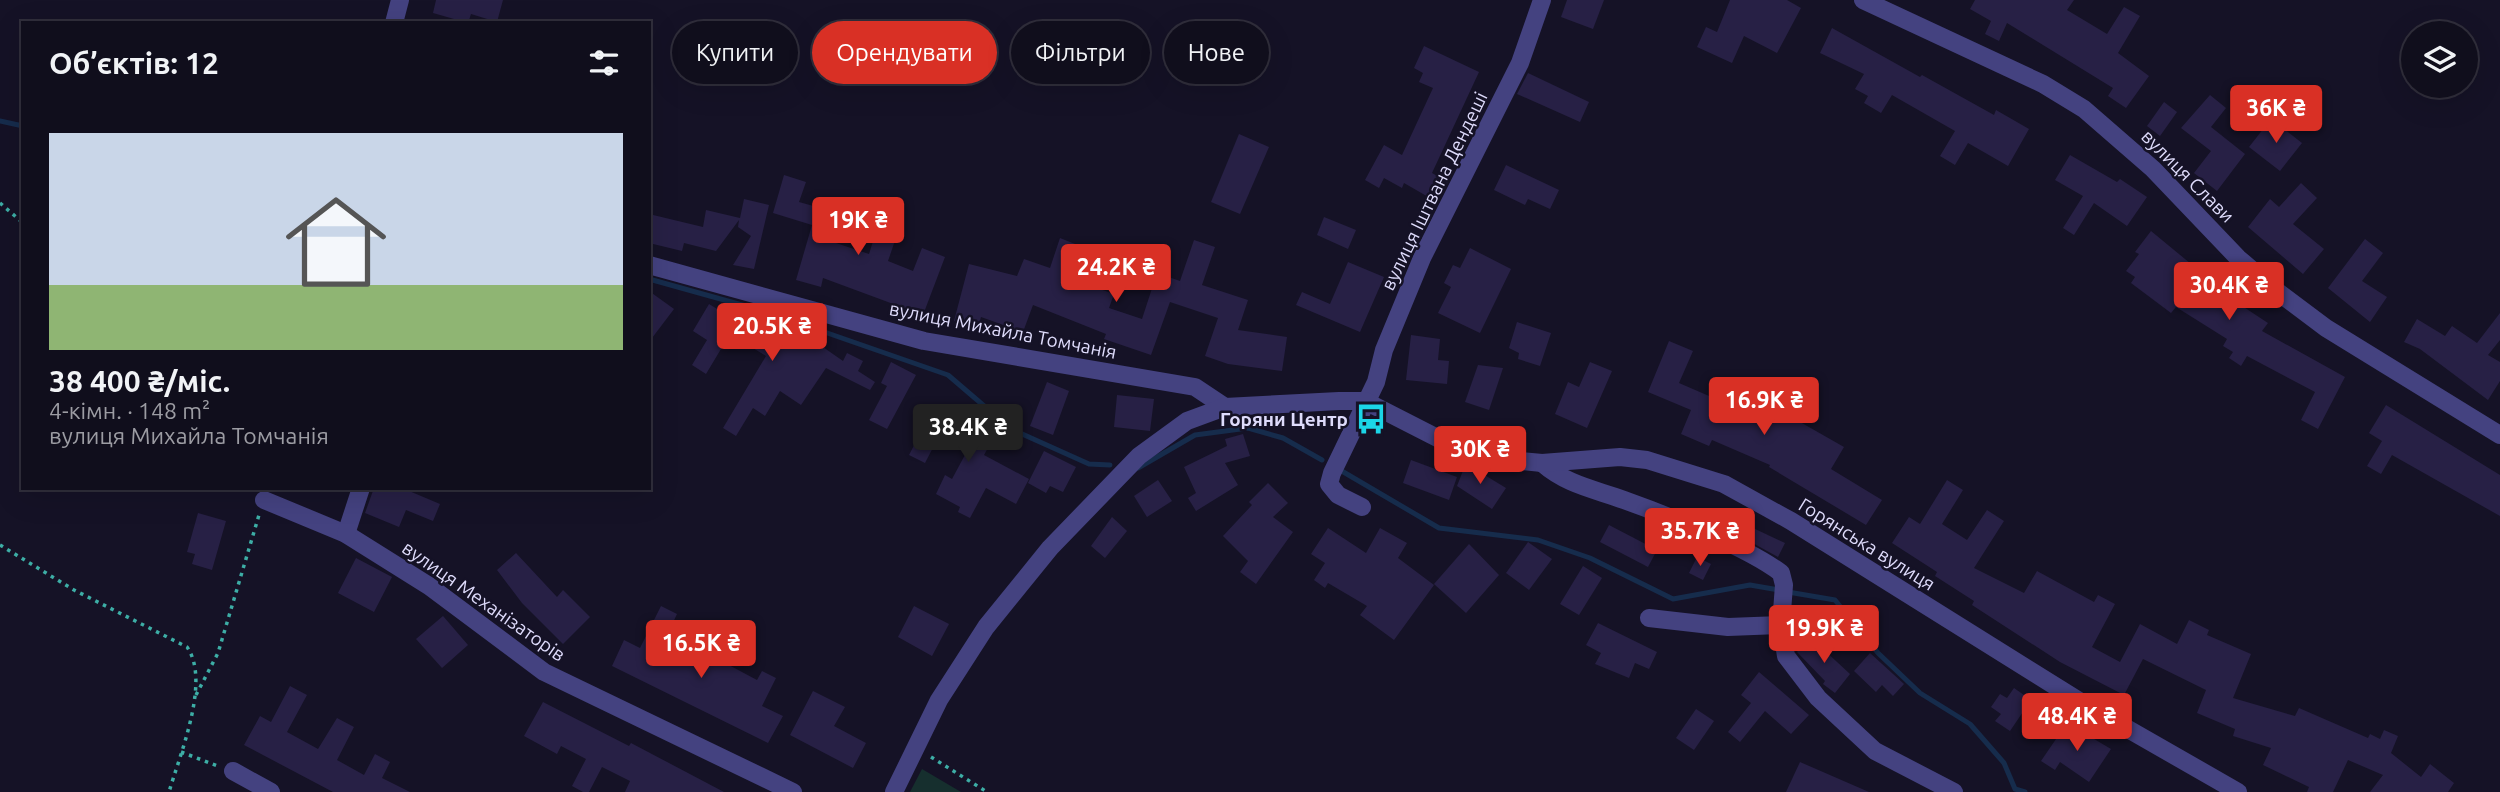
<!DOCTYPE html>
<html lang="uk">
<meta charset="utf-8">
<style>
:root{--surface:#100e1c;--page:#191725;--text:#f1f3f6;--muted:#9c9ca3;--line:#302e3b;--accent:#d93025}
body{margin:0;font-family:Ubuntu,sans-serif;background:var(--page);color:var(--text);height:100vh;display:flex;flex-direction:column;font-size:26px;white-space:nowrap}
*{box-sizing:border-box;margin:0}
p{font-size:23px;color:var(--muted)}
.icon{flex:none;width:38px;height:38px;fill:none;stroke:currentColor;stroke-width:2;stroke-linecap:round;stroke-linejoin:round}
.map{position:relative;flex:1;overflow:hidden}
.sheet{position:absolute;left:21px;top:21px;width:630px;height:469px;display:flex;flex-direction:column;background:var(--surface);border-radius:0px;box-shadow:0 7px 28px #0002,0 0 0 2px var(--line)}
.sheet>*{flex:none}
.banner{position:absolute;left:672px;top:21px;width:665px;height:63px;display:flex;gap:14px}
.buttons{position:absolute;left:2401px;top:21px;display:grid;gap:14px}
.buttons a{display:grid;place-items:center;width:77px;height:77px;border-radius:50%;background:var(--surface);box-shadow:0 7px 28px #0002,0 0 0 2px var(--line);font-size:35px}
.price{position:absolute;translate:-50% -60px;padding:0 16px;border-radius:7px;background:var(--accent);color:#fff;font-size:23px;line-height:46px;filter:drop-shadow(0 2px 4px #0008)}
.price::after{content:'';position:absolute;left:50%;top:42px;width:21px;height:16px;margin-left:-10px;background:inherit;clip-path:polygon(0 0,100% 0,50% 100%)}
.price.current{background:#222;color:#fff}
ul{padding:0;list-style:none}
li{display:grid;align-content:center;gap:14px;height:371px;padding:0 28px}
li span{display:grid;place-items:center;height:217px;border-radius:0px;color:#555}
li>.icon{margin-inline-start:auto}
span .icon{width:126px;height:126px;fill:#fffc;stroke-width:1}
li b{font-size:30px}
h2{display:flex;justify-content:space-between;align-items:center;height:84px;padding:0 28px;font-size:30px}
.chip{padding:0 24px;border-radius:32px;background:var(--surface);box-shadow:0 7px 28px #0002,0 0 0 2px var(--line);font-size:24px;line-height:63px}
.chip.current{background:var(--accent);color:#fff}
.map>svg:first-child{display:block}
.green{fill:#162f2e}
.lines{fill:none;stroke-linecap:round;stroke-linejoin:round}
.stream{stroke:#162c4c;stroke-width:5}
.building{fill:#272045}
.path{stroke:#3daea6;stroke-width:3.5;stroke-dasharray:3.5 5;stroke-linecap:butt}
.minor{stroke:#444280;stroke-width:18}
.labels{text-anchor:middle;stroke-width:5;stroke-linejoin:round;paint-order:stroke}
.street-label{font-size:19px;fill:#dedbfb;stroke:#151226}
.poi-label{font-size:19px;font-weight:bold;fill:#dedbfb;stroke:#151226;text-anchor:end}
</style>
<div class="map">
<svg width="2500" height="792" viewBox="0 0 2500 792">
<rect width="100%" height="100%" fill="#151226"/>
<polygon class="green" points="922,769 961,792 910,792"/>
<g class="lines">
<g class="stream">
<polyline points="0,121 23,126"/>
<polyline points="649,279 767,312 948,375 1011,429 1089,464 1110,465"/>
<polyline points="1138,468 1195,435 1248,428 1283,438 1322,460"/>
<polyline points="1340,470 1439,528 1538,540 1590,558 1673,599 1750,585 1779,590"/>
<polyline points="1788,592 1835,600 1878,653 1920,693 1970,724 2004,763 2015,789 2025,792"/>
</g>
</g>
<g class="building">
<polygon points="436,0 503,0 497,22 471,14 468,23 433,13"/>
<polygon points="1567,0 1604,0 1593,29 1561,17"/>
<polygon points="1730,0 1787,0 1801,8 1777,53 1744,36 1732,63 1697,47 1706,27 1717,32"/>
<polygon points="1975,0 2074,0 2067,10 2107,34 2124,7 2140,16 2118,53 2149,76 2126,108 2108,96 2113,88 2007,23 1999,41 1985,34 1991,21 1970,9"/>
<polygon points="1832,28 1920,77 1922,75 1994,115 1996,110 2029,129 2008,166 1968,143 1955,165 1940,156 1955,131 1892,95 1881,113 1864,103 1868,96 1855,89 1864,74 1820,53"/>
<polygon points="1424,46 1479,72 1432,173 1448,182 1437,202 1404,183 1402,188 1384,178 1379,188 1365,180 1384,145 1402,155 1433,88 1419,82 1423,73 1414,68"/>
<polygon points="1528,73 1589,102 1580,122 1517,94"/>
<polygon points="2210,95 2226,108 2211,127 2245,154 2217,191 2194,173 2211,151 2181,128"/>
<polygon points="2164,102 2177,112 2160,136 2147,126"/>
<polygon points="2271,119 2302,143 2280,171 2249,147"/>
<polygon points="1239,134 1269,147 1240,214 1211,202"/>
<polygon points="2070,155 2117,182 2120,179 2147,197 2127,226 2094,203 2074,235 2063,228 2083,196 2055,180"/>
<polygon points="1506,165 1559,190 1550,209 1528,199 1525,205 1494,190"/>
<polygon points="784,175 806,182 799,202 835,212 827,240 869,254 880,219 900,226 888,261 913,271 922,248 945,257 923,315 823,278 821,287 796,280 812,225 773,213"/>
<polygon points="2301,183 2317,198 2293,224 2324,249 2303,274 2248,227 2270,199 2279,207"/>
<polygon points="744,199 769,205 754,269 733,265 751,236 738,227 739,220 716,251 684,243 682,251 649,243 649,214 703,227 706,210 740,218"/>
<polygon points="1324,217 1356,230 1348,249 1317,235"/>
<polygon points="2151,231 2202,273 2198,277 2268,323 2262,331 2345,377 2318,429 2301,420 2315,392 2247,356 2241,366 2229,358 2233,352 2223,346 2227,339 2176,307 2171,313 2131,283 2135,277 2126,271 2139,254 2135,252"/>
<polygon points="1060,238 1105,256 1094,287 1114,294 1109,308 1142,319 1157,273 1180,281 1194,240 1215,247 1202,285 1248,300 1238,330 1287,337 1282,371 1228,364 1205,356 1218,318 1170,302 1151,355 1104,339 1106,334 1033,305 1023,332 981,317 978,328 954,321 969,264 1017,276 1024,259 1050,268"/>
<polygon points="2365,239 2383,253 2362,281 2387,297 2370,322 2328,288"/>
<polygon points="1470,248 1511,269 1480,333 1438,313 1451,287 1444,283 1453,265 1460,268"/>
<polygon points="1348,262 1384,277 1360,332 1296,305 1302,292 1330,304"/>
<polygon points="649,291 674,309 649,342"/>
<polygon points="709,304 752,330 762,315 806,344 810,338 843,361 847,353 863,361 858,371 875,382 870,390 826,368 801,405 780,391 765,416 753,408 736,436 723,428 766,356 730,334 706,374 692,365 707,340 693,331"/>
<polygon points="2500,313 2500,340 2488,355 2500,362 2500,381 2488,400 2420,349 2404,342 2417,319 2445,336 2452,326 2477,343"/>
<polygon points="1517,322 1551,333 1540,366 1518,359 1519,353 1509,348"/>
<polygon points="1411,335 1440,339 1438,360 1449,361 1447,384 1406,380"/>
<polygon points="1669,341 1693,351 1679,383 1746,412 1748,408 1755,411 1763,392 1783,401 1779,410 1844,447 1831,469 1882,500 1866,525 1769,467 1770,465 1712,440 1709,446 1681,434 1691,410 1648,392"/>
<polygon points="891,362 916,375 887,429 869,420 887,386 881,383"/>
<polygon points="1590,362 1612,371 1587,428 1555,414 1568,382 1579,387"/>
<polygon points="1478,365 1503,368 1489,410 1465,402"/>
<polygon points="1047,382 1069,391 1053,435 1030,426"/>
<polygon points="1117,395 1154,399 1150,431 1114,427"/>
<polygon points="2386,405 2500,475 2500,516 2392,455 2381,474 2367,466 2382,441 2369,433"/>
<polygon points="933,409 962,425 965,419 995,435 984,455 1029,479 1016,504 986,488 970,518 958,512 960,507 936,494 945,475 952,479 966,453 938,438 925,463 909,455"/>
<polygon points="1243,434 1250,456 1225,463 1238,485 1196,511 1188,498 1196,493 1184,467 1227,446 1225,439"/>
<polygon points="1044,451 1076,467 1063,492 1050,486 1046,493 1028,483"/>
<polygon points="1411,460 1457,477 1449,500 1403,483"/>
<polygon points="1466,463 1479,467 1478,471 1506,488 1492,509 1457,486"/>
<polygon points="1158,480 1172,501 1147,517 1134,496"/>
<polygon points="1947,480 1963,490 1942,524 1967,540 1987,510 2004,521 1974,568 2024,593 2037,571 2094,602 2098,595 2115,604 2092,647 2120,662 2140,624 2177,644 2189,620 2209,630 2207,635 2251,654 2233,698 2295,716 2299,708 2368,738 2370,734 2380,739 2384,730 2398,736 2391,753 2421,777 2430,764 2454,783 2448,792 2370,792 2383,775 2348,760 2333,792 2307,792 2309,787 2263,765 2271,748 2233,736 2235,729 2197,713 2206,690 2143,659 2124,695 2060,662 1972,605 1974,601 1935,576 1937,572 1892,543 1909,517 1920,524"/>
<polygon points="1268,483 1288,503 1273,517 1293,532 1256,584 1240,572 1248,561 1223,536 1252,505 1249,502"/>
<polygon points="374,488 402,488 440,504 433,521 406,510 399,527 365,513"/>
<polygon points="198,513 226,521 212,570 192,564 195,554 187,552"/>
<polygon points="1112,517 1127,531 1105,558 1091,546"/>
<polygon points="1734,519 1785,543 1778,557 1729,530"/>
<polygon points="1609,525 1657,550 1648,567 1600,542"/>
<polygon points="1328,528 1366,553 1380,528 1407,543 1398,558 1434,585 1394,640 1360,615 1367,606 1328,583 1325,588 1314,580 1325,563 1311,554"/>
<polygon points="1528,542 1552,559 1529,590 1506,573"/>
<polygon points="1469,544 1499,575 1466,613 1434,584"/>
<polygon points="516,553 557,597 563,590 590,617 563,644 522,603 497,570"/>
<polygon points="1697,557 1711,564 1703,580 1689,573"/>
<polygon points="356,558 392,577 374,612 338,593"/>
<polygon points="1583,566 1602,578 1579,615 1560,604"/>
<polygon points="661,606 677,614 661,648 688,662 703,635 717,642 710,655 757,680 762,671 776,678 762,706 783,716 768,743 612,666 624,640 640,648"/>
<polygon points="914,606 949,624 932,656 898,637"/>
<polygon points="443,616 468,645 442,668 416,639"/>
<polygon points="1598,623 1657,652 1649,669 1635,663 1629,678 1595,664 1601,653 1586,645"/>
<polygon points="1810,637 1850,674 1835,693 1823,684 1825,681 1797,652"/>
<polygon points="1870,653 1904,684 1893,696 1882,685 1876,692 1854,671"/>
<polygon points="1759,672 1809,715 1791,734 1765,711 1740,742 1728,732 1751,703 1741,695"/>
<polygon points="290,686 307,695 287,732 318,749 337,718 354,727 337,760 364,775 375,754 390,762 382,778 410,792 333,792 244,745 260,716 271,722"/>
<polygon points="2014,688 2031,700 2010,731 1995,721 2001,714 1991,707 2000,694 2007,698"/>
<polygon points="813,691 845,707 834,726 866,743 853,768 790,735"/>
<polygon points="543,702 629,746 631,743 724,792 625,792 630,781 602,767 589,792 583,792 572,786 586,759 561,746 557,754 524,736"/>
<polygon points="1696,709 1714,721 1694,750 1676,738"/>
<polygon points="2067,723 2111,749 2089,782 2060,762 2055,770 2041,761"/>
<polygon points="1800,762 1869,792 1786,792"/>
</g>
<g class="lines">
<g class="path">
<polyline points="0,203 23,223"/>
<path d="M0 545 74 590 187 647C211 681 180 754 169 792"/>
<polyline points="196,695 218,653 259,515"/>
<polyline points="181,752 218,766"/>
<polyline points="931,757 987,792"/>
</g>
<g class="minor">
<polyline points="1863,0 2043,84 2084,109 2153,169 2238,258 2278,292 2326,328 2500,435"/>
<polyline points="394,23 400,0"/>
<polyline points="649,265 924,341 1195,387 1225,407"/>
<path d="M1542 463C1567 485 1594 489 1624 500 1666 515 1747 547 1781 573L1784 585 1781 625 1786 656 1818 698 1875 751 1954 792"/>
<polyline points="264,500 346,534 429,586 544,672 793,792"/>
<polyline points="1362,507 1338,495 1329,484 1332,473 1376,382 1384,350 1422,258 1520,63 1542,0"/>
<polyline points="346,534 361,488"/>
<polyline points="1649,618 1728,627 1781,625"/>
<polyline points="233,771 271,792"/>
<polyline points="894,792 939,700 986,627 1050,548 1139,456 1187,421 1225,407 1339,401 1365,401 1457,448 1490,458 1542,463 1620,457 1647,460 1724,484 1791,521 2079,701 2238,792"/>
</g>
</g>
<defs>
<g id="bus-bare" transform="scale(2.415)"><path d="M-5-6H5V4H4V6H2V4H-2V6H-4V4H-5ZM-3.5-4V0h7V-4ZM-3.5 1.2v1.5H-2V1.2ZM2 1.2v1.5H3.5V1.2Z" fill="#1bd5e7" stroke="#151226" stroke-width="2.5" paint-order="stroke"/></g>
</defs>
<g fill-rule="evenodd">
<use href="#bus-bare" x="1371" y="419"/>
</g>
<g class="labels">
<g class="street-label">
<text transform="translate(2188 176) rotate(45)" y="7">вулиця Слави</text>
<text transform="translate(1434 191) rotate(-64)" y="7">вулиця Іштвана Дендеші</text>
<text transform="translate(1003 330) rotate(11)" y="7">вулиця Михайла Томчанія</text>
<text transform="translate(1867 544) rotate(32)" y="7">Горянська вулиця</text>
<text transform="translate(484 601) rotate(35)" y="7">вулиця Механізаторів</text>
</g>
<g class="poi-label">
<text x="1348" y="426">Горяни Центр</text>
</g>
</g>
</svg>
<div class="buttons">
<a><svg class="icon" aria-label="layers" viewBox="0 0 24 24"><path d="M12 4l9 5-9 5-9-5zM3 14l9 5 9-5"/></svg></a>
</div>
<b class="price" style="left:2276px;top:145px">36K ₴</b>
<b class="price" style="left:858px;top:257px">19K ₴</b>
<b class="price" style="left:1116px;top:304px">24.2K ₴</b>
<b class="price" style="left:2229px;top:322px">30.4K ₴</b>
<b class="price" style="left:772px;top:363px">20.5K ₴</b>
<b class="price" style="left:1764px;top:437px">16.9K ₴</b>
<b class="price current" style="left:968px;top:464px">38.4K ₴</b>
<b class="price" style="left:1480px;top:486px">30K ₴</b>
<b class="price" style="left:1700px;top:568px">35.7K ₴</b>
<b class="price" style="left:1824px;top:665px">19.9K ₴</b>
<b class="price" style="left:701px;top:680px">16.5K ₴</b>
<b class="price" style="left:2077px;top:753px">48.4K ₴</b>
<div class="banner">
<a class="chip">Купити</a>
<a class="chip current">Орендувати</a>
<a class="chip">Фільтри</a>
<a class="chip">Нове</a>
</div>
<section class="sheet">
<h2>Об’єктів: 12<svg class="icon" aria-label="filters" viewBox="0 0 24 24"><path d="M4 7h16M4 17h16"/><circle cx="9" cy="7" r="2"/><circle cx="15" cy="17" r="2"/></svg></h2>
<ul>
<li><span style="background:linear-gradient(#c9d6e8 70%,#8fb573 0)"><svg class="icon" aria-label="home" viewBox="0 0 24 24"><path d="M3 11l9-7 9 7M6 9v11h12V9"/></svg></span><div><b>38 400 ₴/міс.</b><p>4-кімн. · 148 m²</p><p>вулиця Михайла Томчанія</p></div></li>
</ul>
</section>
</div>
